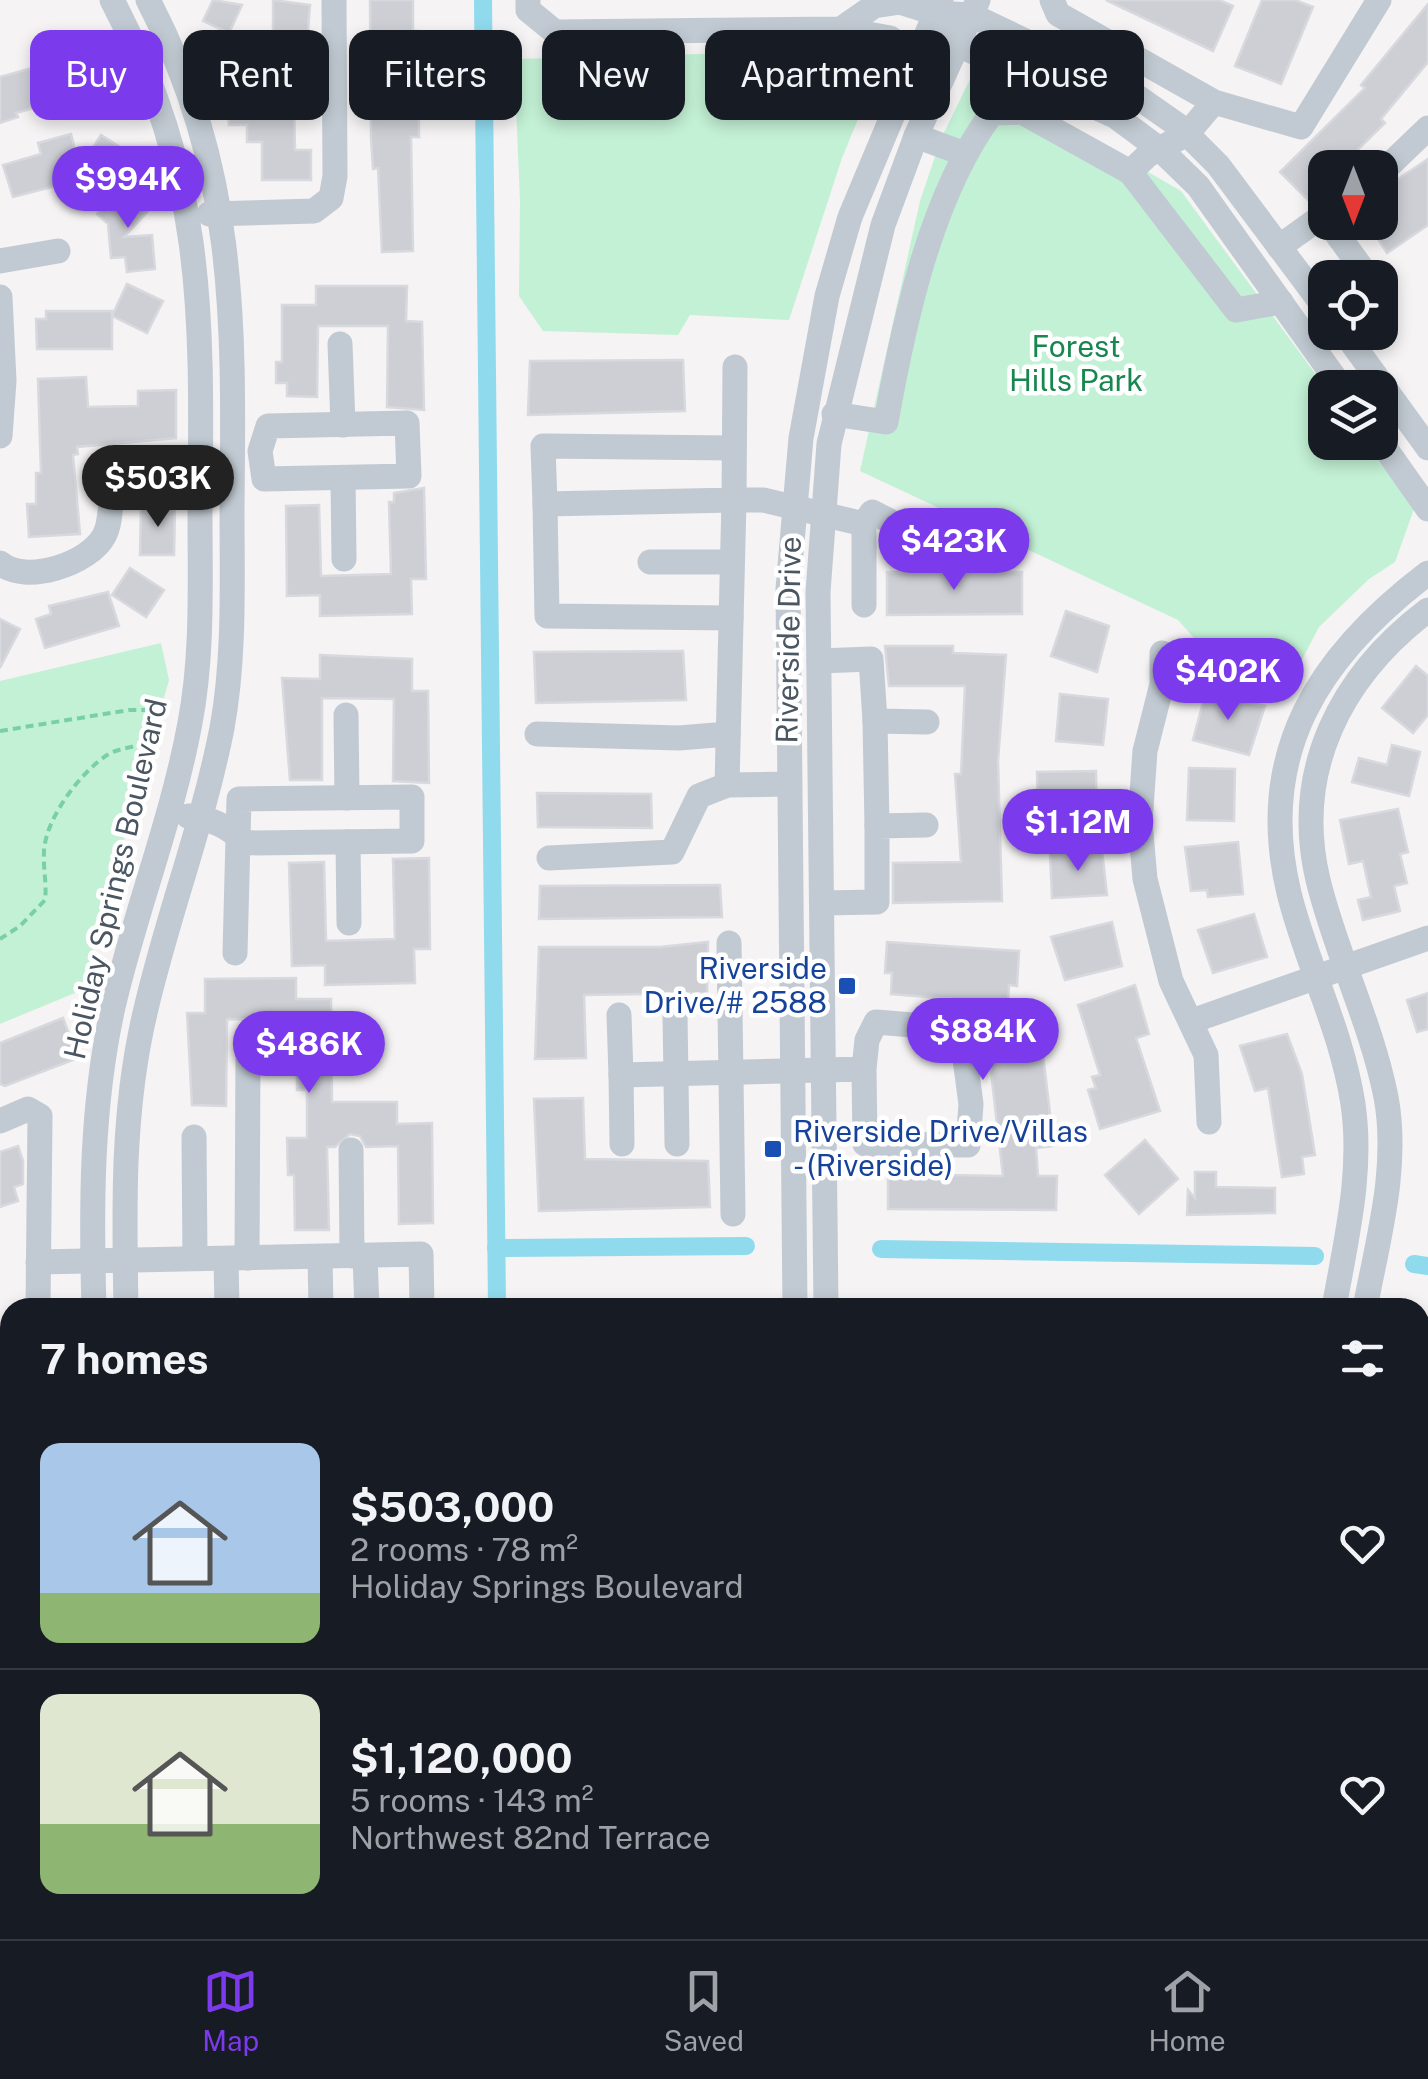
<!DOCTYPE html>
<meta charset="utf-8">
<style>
:root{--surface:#171b24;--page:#242831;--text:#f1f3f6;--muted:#9ea1a6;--line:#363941;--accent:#7c3aed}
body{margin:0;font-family:"Public Sans",sans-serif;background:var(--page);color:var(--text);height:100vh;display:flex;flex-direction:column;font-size:38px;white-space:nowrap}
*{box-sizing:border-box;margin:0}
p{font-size:32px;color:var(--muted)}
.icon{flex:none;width:55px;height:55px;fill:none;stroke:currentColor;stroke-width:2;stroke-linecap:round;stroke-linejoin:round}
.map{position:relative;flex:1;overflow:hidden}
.drawer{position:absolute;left:0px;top:1298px;width:1430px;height:642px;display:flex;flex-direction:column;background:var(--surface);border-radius:30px 30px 0 0;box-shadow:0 5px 15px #0003}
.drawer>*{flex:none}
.guide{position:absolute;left:30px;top:30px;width:1370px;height:90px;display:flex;gap:20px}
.needle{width:65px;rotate:180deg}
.tools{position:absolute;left:1308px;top:150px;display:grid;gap:20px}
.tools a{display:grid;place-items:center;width:90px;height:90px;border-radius:20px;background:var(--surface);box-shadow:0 5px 15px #0003;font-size:50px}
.price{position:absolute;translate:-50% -85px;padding:0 22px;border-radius:35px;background:var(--accent);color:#fff;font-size:32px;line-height:65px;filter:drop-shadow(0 2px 5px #0008)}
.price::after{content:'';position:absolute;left:50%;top:60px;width:30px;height:22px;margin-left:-15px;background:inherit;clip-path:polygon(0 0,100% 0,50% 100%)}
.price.on{background:#222;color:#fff}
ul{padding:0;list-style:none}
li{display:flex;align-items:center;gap:30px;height:250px;padding:0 40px}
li+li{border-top:2px solid var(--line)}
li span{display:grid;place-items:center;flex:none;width:280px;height:200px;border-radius:20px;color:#555}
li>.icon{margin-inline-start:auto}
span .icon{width:120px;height:120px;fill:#fffc;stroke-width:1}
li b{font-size:42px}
h2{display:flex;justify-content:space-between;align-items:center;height:120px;padding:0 40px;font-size:42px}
.pill{padding:0 35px;border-radius:20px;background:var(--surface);box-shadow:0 5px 15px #0003;font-size:35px;line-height:90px}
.pill.on{background:var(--accent);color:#fff}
.dock{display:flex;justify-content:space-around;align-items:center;height:140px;border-top:2px solid var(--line);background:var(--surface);font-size:28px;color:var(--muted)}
.dock a{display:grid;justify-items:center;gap:5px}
.dock .on{color:var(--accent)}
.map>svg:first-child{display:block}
.green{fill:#c3f1d5}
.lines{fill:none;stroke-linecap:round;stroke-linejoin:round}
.canal{stroke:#90daee;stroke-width:18}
.building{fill:#cdcfd5;stroke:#d7d9de;stroke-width:2.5}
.path{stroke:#7ad0a6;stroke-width:4;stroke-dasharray:8 5;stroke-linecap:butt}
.minor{stroke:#c1cad2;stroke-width:25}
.transit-dot{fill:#1a4fb4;stroke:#fff;stroke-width:4}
.labels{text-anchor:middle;stroke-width:9;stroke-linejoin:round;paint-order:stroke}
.park-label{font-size:30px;fill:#17864f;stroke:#fff}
.street-label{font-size:30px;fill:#4a5661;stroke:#fff}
.transit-label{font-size:30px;fill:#164399;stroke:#fff;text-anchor:end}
</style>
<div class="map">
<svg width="1428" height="1939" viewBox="0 0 1428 1939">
<rect width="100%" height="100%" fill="#f5f3f3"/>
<g class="green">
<polygon points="887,49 842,158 789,320 690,315 678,335 543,331 519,296 520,201 514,59"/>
<polygon points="974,71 1181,191 1325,387 1325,442 1365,443 1414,509 1395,562 1369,579 1319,627 1285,692 1193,659 1193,637 1178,620 860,471 920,201 941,139"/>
<polygon points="161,643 169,680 82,990 0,1024 0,681"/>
</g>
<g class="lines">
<g class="canal">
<polyline points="483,0 497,1308"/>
<polyline points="496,1248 746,1246"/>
<polyline points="881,1249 1315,1256"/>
<polyline points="1414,1264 1428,1266"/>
<polyline points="506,1930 506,1939"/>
</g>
</g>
<g class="building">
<polygon points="213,0 242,5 229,33 203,21"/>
<polygon points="273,0 310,5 305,68 309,68 310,102 294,103 295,150 311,150 311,180 262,180 262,142 247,142 247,125 229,125 228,109 259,109 258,34 273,34"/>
<polygon points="370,0 413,0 413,31 419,31 419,137 411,137 413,251 382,252 378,168 373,169 371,138"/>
<polygon points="1106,0 1219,0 1233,6 1213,51"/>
<polygon points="1262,0 1295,0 1313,7 1281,84 1235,66"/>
<polygon points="1428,4 1428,62 1381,119 1385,123 1339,168 1325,168 1325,191 1312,204 1280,172 1365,88 1361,85"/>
<polygon points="65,32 101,49 86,80 51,63"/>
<polygon points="49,63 59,101 16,113 18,117 0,123 0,77"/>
<polygon points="71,134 80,168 101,135 131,154 110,186 94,176 13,197 3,165 41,154 38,143"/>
<polygon points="1428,159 1428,225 1387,253 1367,222 1380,222 1380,191"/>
<polygon points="123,185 150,209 124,237 152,235 155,269 127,272 125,257 111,258 108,224 97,214"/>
<polygon points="127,284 163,301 147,333 112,316 112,349 37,349 36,319 46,319 46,311 112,311 112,316"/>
<polygon points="316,286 407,286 406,321 422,322 424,410 387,407 388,326 318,326 317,397 287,396 287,383 276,383 276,362 282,362 282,305 316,305"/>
<polygon points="683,360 685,411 528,415 530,361"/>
<polygon points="86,377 88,407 138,406 138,391 176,390 176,438 77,447 78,454 73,455 80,534 29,537 27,504 36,504 36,473 41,473 38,379"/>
<polygon points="424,488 426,579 411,579 412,614 320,616 320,595 287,596 286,506 319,505 321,576 391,574 389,502 394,502 394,493"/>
<polygon points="141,506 175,506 174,555 140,555"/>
<polygon points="130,568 164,590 146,617 112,595"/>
<polygon points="887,572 1022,572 1022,614 887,615"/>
<polygon points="108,592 119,626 45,648 36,619 51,614 49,606"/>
<polygon points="1066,611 1109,626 1097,672 1051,656"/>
<polygon points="0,619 20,629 0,668"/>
<polygon points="885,646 953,646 953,653 1006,655 998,761 1002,901 893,903 893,863 961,862 955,774 961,774 965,686 889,686"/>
<polygon points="683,651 686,700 536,703 534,652"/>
<polygon points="320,655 412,659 412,691 428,691 429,783 393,781 394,699 322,698 322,780 290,780 282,678 320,679"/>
<polygon points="1416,666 1428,676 1428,715 1413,733 1382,708"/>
<polygon points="1206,691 1265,706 1249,755 1193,740"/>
<polygon points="1060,694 1108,699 1103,745 1056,741"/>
<polygon points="1392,745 1420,752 1409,796 1352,782 1359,758 1387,765"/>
<polygon points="1189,768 1235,769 1234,821 1187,820"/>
<polygon points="1096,771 1097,819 1038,820 1037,772"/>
<polygon points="537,793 651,794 652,828 538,827"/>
<polygon points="1398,809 1408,852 1400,854 1407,883 1394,886 1400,911 1363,920 1358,900 1371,897 1363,861 1349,864 1340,820"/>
<polygon points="1238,842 1243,894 1208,897 1207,890 1191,891 1185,847"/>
<polygon points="1102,850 1107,895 1052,898 1050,853"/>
<polygon points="429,858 430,949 414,949 415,983 325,985 325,965 292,966 289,863 324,862 326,941 395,939 393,859"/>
<polygon points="720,885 722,917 539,919 540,886"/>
<polygon points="1254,914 1267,957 1213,973 1198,930"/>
<polygon points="1112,922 1122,966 1065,980 1051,937"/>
<polygon points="708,942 707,993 584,995 586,1058 535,1059 539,947 660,947"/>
<polygon points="887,942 1019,951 1017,986 1009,985 1008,1003 1015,1002 1019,1033 1040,1031 1054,1146 1036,1148 1038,1176 1057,1176 1056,1210 888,1209 888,1174 1003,1176 987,1037 1006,1036 1003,1003 891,994 892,973 885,973"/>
<polygon points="296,978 296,999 331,999 332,1102 397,1102 397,1124 432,1123 433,1223 399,1224 398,1146 366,1147 360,1136 350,1134 335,1147 327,1147 329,1230 295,1230 294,1175 288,1175 287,1138 307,1138 307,1090 297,1090 297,1020 227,1019 226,1106 192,1105 187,1013 205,1013 205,979"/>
<polygon points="1135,985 1149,1034 1136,1038 1160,1111 1100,1129 1088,1090 1096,1088 1092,1077 1100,1075 1078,1005"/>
<polygon points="1428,993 1428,1029 1417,1032 1407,1000"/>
<polygon points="63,1018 78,1058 5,1086 0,1084 0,1043"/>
<polygon points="1287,1034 1302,1074 1315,1155 1302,1157 1304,1174 1282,1177 1268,1088 1255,1091 1240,1046"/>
<polygon points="583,1098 585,1159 708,1161 710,1207 539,1211 534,1099"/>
<polygon points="1145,1140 1178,1179 1139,1214 1105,1175"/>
<polygon points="18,1146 23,1161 23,1184 14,1187 18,1201 0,1207 0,1152"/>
<polygon points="1195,1172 1216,1172 1216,1187 1275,1188 1275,1213 1187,1215 1188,1190 1195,1198"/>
</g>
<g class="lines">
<path class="path" d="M0 731 129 710H150L158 721V737C139 749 121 746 107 755 80 773 45 819 44 852 43 869 47 883 45 900L20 926 0 939"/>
<g class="minor">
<polyline points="528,0 528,10 555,32 841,29 874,6 900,2 935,13 971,15 1126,89 1179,126 1218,165 1325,308"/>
<polyline points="1052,0 1058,14 1214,102 1301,127 1379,0"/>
<polyline points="841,29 890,38 914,59"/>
<polyline points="947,30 956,44 1115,116 1162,151 1198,186 1342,388"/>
<polyline points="916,136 962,153"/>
<polyline points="1130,172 1236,310 1281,302"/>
<polyline points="1380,174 1428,128"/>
<polyline points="209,214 314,211 331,198 335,176 334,0"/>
<polyline points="1328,222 1369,278"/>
<polyline points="1279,247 1325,214"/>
<polyline points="0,261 58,251"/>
<polyline points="0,297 4,381 0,436"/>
<polyline points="1344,332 1428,448"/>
<polyline points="340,344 343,425"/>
<path d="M834 414 886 422C904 321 931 195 992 113L1022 112 1130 172 1148 155 1187 134 1214 102"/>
<polygon points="407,423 409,476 264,479 260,451 268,426"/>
<polyline points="1380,441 1428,509"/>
<polyline points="343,478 344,559"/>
<polyline points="545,504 543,446 734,448"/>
<polyline points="864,524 872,512 929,541"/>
<polyline points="650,562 732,562"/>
<path d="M0 563C25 585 89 564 104 536 112 522 110 498 113 482L136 469 218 464"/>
<polyline points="731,618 547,616 545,504 734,500 735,367"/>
<polyline points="1162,653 1162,684 1145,751 1140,822 1145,879 1171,981 1206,1055 1209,1122"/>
<polyline points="819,661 871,659 875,721"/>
<polyline points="346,715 347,798"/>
<polyline points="537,734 679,738 728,734"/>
<polyline points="727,785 734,500 763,500 864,524 864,605"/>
<path d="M188 816C212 819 228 826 245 843L412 841V797L239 799 235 953"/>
<polyline points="877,826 875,721 927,722"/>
<polyline points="348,842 349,923"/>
<polyline points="549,858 672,852 699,796 727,785 789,784"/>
<polyline points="822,903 877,902 877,826 926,825"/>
<polyline points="729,943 733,1214"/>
<polyline points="619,1015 621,1075 864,1069 865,1144 968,1145 971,1104 961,1029 876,1022 867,1040 864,1069"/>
<polyline points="675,1015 677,1144"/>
<polyline points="1192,1021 1428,938"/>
<polyline points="621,1075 622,1144"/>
<polyline points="0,1121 28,1109 40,1116 38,1308"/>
<polyline points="194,1137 195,1258"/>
<polyline points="351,1150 352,1256"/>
<polyline points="365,1256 367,1308"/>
<polyline points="320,1257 321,1308"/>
<polyline points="247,1258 248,1052"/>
<polyline points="226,1259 227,1308"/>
<polyline points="38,1262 421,1254 422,1308"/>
<path d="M94 1308C91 1207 91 1106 113 1007 135 912 172 820 190 723 203 655 200 582 200 513 202 316 206 179 112 0"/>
<path d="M126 1308C124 1209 122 1110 145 1013 167 917 203 825 222 728 235 657 232 581 232 509 234 322 237 170 148 0"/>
<polyline points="795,1308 788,589 801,438 827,296 850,217 941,0"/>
<polyline points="826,1308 818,592 829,444 883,225 916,136 978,0"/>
<path d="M1334 1308C1346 1239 1363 1173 1353 1104 1341 1027 1307 966 1289 893 1255 752 1320 655 1428 573"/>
<path d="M1365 1308C1378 1239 1399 1167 1386 1097 1371 1022 1336 954 1318 880 1292 770 1341 676 1428 610"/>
<polyline points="0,1354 10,1354"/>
<polyline points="1420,1535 1428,1536"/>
<polyline points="1420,1920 1428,1935"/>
<polyline points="49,1930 49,1939"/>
<polyline points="102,1930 102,1939"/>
<polyline points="134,1930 134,1939"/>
<polyline points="361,1930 361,1939"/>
<polyline points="803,1930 803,1939"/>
<polyline points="834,1930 834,1939"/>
<polyline points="1246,1930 1246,1939"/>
<polyline points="1391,1930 1396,1939"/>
<polyline points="1022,1934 1059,1933 1059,1939"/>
<polyline points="887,1939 888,1930"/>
</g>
</g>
<g class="transit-dot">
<rect x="837" y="976" width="20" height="20" rx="5"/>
<rect x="763" y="1139" width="20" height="20" rx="5"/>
</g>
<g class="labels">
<g class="park-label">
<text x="1076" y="357">Forest<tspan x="1076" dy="34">Hills Park</tspan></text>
</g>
<g class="street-label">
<text transform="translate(789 640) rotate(-89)" y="10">Riverside Drive</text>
<text transform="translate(116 879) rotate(-77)" y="10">Holiday Springs Boulevard</text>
</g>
<g class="transit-label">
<text x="827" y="979">Riverside<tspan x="827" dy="34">Drive/# 2588</tspan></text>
<text x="793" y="1142" text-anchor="start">Riverside Drive/Villas<tspan x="793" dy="34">- (Riverside)</tspan></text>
</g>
</g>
</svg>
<div class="tools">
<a><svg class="needle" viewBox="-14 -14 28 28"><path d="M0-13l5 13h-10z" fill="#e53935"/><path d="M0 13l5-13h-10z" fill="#9ea1a6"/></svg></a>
<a><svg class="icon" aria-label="locate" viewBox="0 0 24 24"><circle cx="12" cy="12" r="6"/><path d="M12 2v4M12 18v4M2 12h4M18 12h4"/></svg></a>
<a><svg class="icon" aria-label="layers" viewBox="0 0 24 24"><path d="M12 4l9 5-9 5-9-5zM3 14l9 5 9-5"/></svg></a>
</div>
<b class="price" style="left:128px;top:231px">$994K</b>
<b class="price on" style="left:158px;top:530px">$503K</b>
<b class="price" style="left:954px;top:593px">$423K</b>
<b class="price" style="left:1228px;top:723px">$402K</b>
<b class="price" style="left:1078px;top:874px">$1.12M</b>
<b class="price" style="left:983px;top:1083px">$884K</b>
<b class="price" style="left:309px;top:1096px">$486K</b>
<div class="guide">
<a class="pill on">Buy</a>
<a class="pill">Rent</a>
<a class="pill">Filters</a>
<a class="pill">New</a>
<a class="pill">Apartment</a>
<a class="pill">House</a>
</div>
<section class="drawer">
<h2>7 homes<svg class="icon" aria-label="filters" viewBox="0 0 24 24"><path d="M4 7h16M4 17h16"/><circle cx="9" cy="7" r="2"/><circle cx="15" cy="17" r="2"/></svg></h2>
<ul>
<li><span style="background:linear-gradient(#a9c7e8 75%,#8fb573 0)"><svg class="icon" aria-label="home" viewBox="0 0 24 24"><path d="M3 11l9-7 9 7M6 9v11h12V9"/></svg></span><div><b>$503,000</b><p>2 rooms · 78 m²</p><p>Holiday Springs Boulevard</p></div><svg class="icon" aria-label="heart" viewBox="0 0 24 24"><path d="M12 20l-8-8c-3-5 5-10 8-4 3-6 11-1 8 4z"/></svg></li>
<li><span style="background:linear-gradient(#dfe7d0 65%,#8fb573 0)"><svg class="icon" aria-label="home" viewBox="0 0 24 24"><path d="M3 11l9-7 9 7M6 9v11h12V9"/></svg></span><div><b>$1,120,000</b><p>5 rooms · 143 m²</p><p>Northwest 82nd Terrace</p></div><svg class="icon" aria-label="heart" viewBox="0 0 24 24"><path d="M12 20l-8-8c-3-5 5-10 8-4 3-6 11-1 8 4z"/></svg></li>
</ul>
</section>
</div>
<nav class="dock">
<a class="on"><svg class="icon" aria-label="map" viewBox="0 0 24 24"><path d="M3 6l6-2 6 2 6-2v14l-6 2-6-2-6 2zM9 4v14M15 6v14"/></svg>Map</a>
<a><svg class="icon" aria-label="saved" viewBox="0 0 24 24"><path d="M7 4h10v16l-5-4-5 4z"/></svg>Saved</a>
<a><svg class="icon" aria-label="home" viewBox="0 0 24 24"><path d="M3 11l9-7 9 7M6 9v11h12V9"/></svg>Home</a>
</nav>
